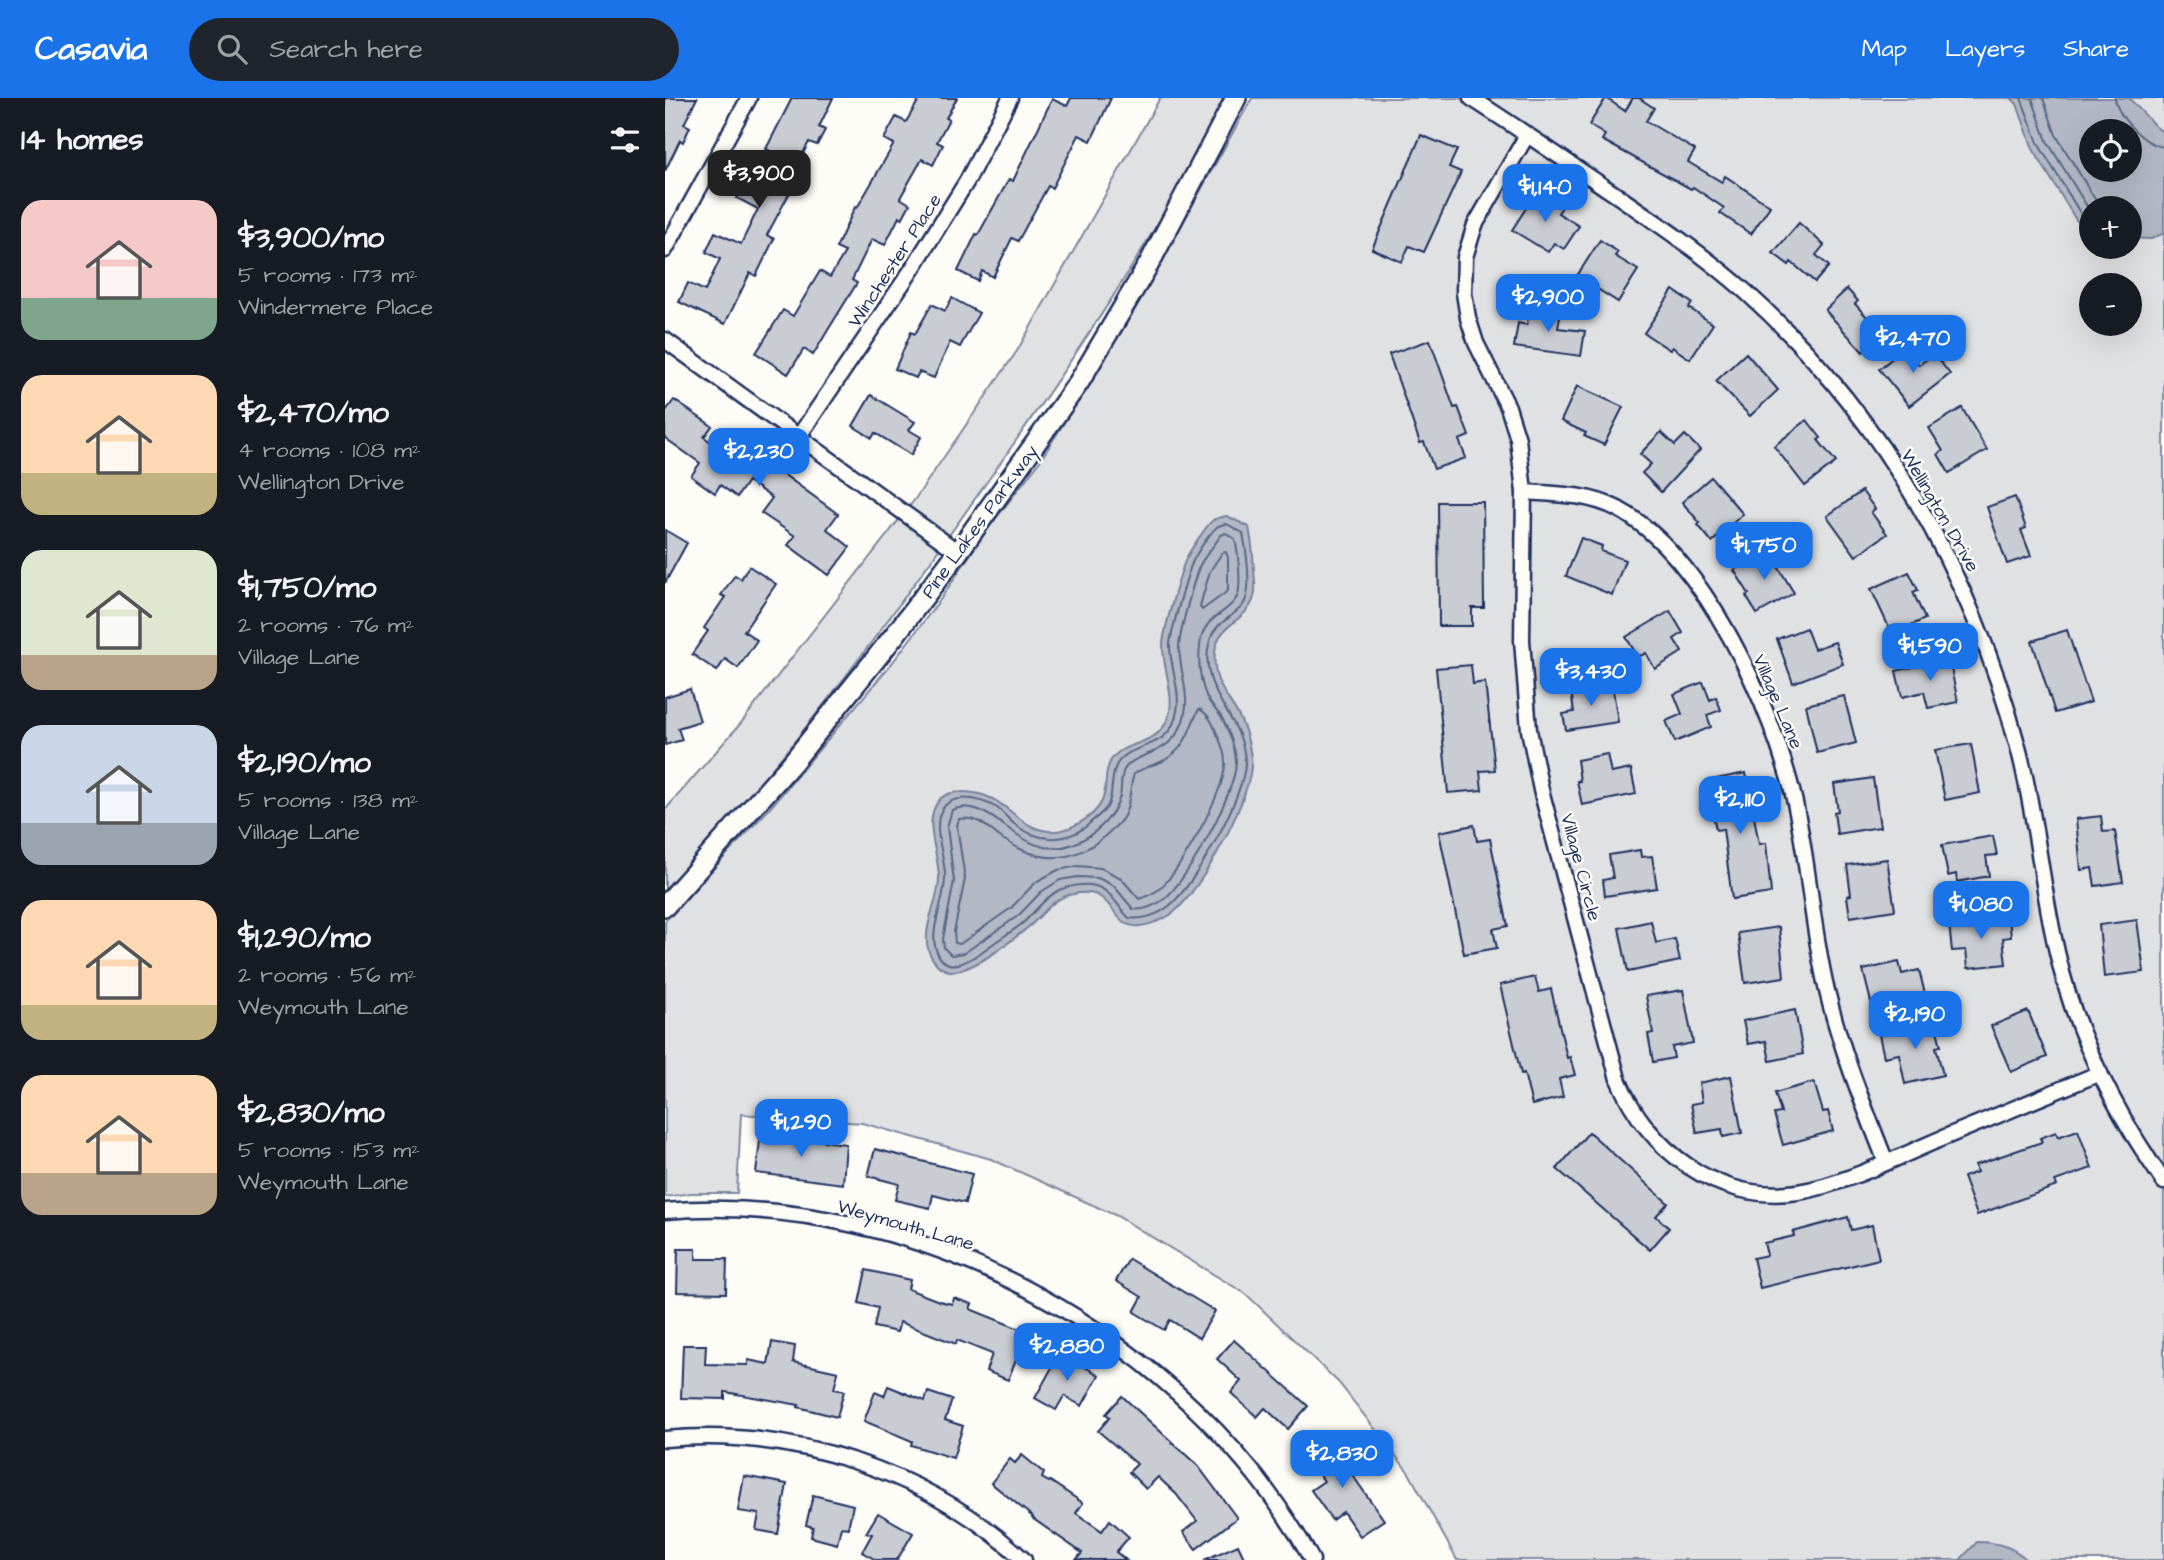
<!DOCTYPE html>
<meta charset="utf-8">
<style>
:root{--surface:#171b24;--page:#20242c;--text:#f1f3f6;--muted:#9ea1a6;--accent:#1a73e8}
body{margin:0;font-family:"Architects Daughter",sans-serif;background:var(--page);color:var(--text);height:100vh;display:flex;flex-direction:column;font-size:26px;white-space:nowrap}
*{box-sizing:border-box;margin:0}
p{font-size:23px;color:var(--muted)}
.icon{flex:none;width:38px;height:38px;fill:none;stroke:currentColor;stroke-width:2;stroke-linecap:round;stroke-linejoin:round}
.map{position:relative;flex:1;overflow:hidden}
.details{display:flex;flex-direction:column;background:var(--surface);width:665px}
.details>*{flex:none}
.controls{position:absolute;left:1414px;top:21px;display:grid;gap:14px}
.controls a{display:grid;place-items:center;width:63px;height:63px;border-radius:50%;background:var(--surface);box-shadow:0 7px 28px #0002;font-size:35px}
.price{position:absolute;translate:-50% -60px;padding:0 16px;border-radius:14px;background:var(--accent);color:#fff;font-size:23px;line-height:46px;filter:drop-shadow(0 2px 4px #0008)}
.price::after{content:'';position:absolute;left:50%;top:42px;width:21px;height:16px;margin-left:-10px;background:inherit;clip-path:polygon(0 0,100% 0,50% 100%)}
.price.selected{background:#222;color:#fff}
ul{padding:0;list-style:none}
li{display:flex;align-items:center;gap:21px;height:175px;padding:0 21px}
li span{display:grid;place-items:center;flex:none;width:196px;height:140px;border-radius:21px;color:#555}
li>.icon{margin-inline-start:auto}
span .icon{width:84px;height:84px;fill:#fffc;stroke-width:1}
li b{font-size:30px}
h2{display:flex;justify-content:space-between;align-items:center;height:84px;padding:0 21px;font-size:30px}
header{display:flex;align-items:center;gap:42px;box-sizing:border-box;height:98px;padding:0 35px;background:var(--accent);color:#fff}
header strong{font-size:33px}
nav{display:flex;gap:38px;margin-inline-start:auto;font-size:24px}
.search{width:490px;height:63px;background:var(--page);display:flex;align-items:center;gap:18px;box-sizing:border-box;padding:0 24px;border-radius:38px;color:var(--muted);font-size:26px}
main{display:flex;flex:1;min-height:0}
.map>svg:first-child{display:block}
.green{fill:#e0e1e3;stroke:#7e88a0;stroke-width:2;fill-rule:evenodd}
.water{fill:#b3b8c5;stroke:#76819c;stroke-width:2;fill-rule:evenodd}
.lines{fill:none;stroke-linecap:round;stroke-linejoin:round}
.shore{stroke:#586687;stroke-width:2}
.building{fill:#c9ccd3;stroke:#1b2f5e;stroke-width:2}
.street-casing{stroke:#1b2f5e;stroke-width:19}
.secondary-casing{stroke:#1b2f5e;stroke-width:24}
.street{stroke:#fdfcf7;stroke-width:14}
.secondary{stroke:#fdfcf7;stroke-width:19}
.labels{text-anchor:middle;stroke-width:5;stroke-linejoin:round;paint-order:stroke}
.street-label{font-size:19px;fill:#1b2f5e;stroke:#fdfcf7}
</style>
<header>
<strong>Casavia</strong>
<div class="search"><svg class="icon" aria-label="search" viewBox="0 0 24 24"><circle cx="10" cy="10" r="6"/><path d="M15 15l6 6"/></svg>Search here</div>
<nav><a>Map</a><a>Layers</a><a>Share</a></nav>
</header>
<main>
<section class="details">
<h2>14 homes<svg class="icon" aria-label="filters" viewBox="0 0 24 24"><path d="M4 7h16M4 17h16"/><circle cx="9" cy="7" r="2"/><circle cx="15" cy="17" r="2"/></svg></h2>
<ul>
<li><span style="background:linear-gradient(#f6c9c9 70%,#7fa58c 0)"><svg class="icon" aria-label="home" viewBox="0 0 24 24"><path d="M3 11l9-7 9 7M6 9v11h12V9"/></svg></span><div><b>$3,900/mo</b><p>5 rooms · 173 m²</p><p>Windermere Place</p></div></li>
<li><span style="background:linear-gradient(#ffd9b3 70%,#c2b280 0)"><svg class="icon" aria-label="home" viewBox="0 0 24 24"><path d="M3 11l9-7 9 7M6 9v11h12V9"/></svg></span><div><b>$2,470/mo</b><p>4 rooms · 108 m²</p><p>Wellington Drive</p></div></li>
<li><span style="background:linear-gradient(#dfe7d0 75%,#b9a48a 0)"><svg class="icon" aria-label="home" viewBox="0 0 24 24"><path d="M3 11l9-7 9 7M6 9v11h12V9"/></svg></span><div><b>$1,750/mo</b><p>2 rooms · 76 m²</p><p>Village Lane</p></div></li>
<li><span style="background:linear-gradient(#c9d6e8 70%,#9aa5b1 0)"><svg class="icon" aria-label="home" viewBox="0 0 24 24"><path d="M3 11l9-7 9 7M6 9v11h12V9"/></svg></span><div><b>$2,190/mo</b><p>5 rooms · 138 m²</p><p>Village Lane</p></div></li>
<li><span style="background:linear-gradient(#ffd9b3 75%,#c2b280 0)"><svg class="icon" aria-label="home" viewBox="0 0 24 24"><path d="M3 11l9-7 9 7M6 9v11h12V9"/></svg></span><div><b>$1,290/mo</b><p>2 rooms · 56 m²</p><p>Weymouth Lane</p></div></li>
<li><span style="background:linear-gradient(#ffd9b3 70%,#b9a48a 0)"><svg class="icon" aria-label="home" viewBox="0 0 24 24"><path d="M3 11l9-7 9 7M6 9v11h12V9"/></svg></span><div><b>$2,830/mo</b><p>5 rooms · 153 m²</p><p>Weymouth Lane</p></div></li>
</ul>
</section>
<div class="map">
<svg width="1499" height="1462" viewBox="0 0 1499 1462">
<rect width="100%" height="100%" fill="#fdfcf7"/>
<filter id="ink" filterUnits="userSpaceOnUse"><feTurbulence type="fractalNoise" baseFrequency=".0143" numOctaves="2"/><feDisplacementMap in="SourceGraphic" scale="14" xChannelSelector="R" yChannelSelector="G"/><feConvolveMatrix kernelMatrix="1 2 1 2 8 2 1 2 1" color-interpolation-filters="sRGB"/></filter>
<g filter="url(#ink)">
<g class="green">
<path d="M495 0H560C494 137 411 257 324 381 224 523 121 666 0 791V712L76 625 250 401 352 253Z"/>
<path d="M587 0H1499V1462H792L744 1375 674 1285 581 1196 452 1118 326 1061 197 1025 76 1016 72 1095H26L0 1099V823L105 710 227 565 275 502 319 436 375 363 466 218ZM1426 33H1465V72H1426ZM1426 110H1465V149H1426ZM1426 187H1465V226H1426Z"/>
</g>
<g class="water">
<path d="M1346 0H1464L1491 29 1499 35V135L1486 141 1465 140V110H1426V133L1419 130 1411 122 1368 51 1352 6ZM1465 33V72H1426V33Z"/>
<path d="M562 418 584 429C587 444 588 456 589 471 589 481 592 488 589 499 581 528 545 523 550 568 551 586 562 598 571 613 579 626 584 644 586 659 591 694 535 794 508 815 500 821 485 827 475 828 442 831 453 784 404 797 385 802 376 820 361 831 345 844 301 880 281 872 270 868 263 856 262 845 260 824 273 803 274 782 275 756 255 722 276 700 282 695 288 694 296 694 341 693 349 730 384 733 402 735 429 720 437 703 443 690 438 675 446 662 457 645 481 647 494 634 519 609 496 574 498 545 500 529 514 478 520 463 523 455 542 427 548 422 552 420 557 419 562 418Z"/>
<path d="M1312 1444C1331 1444 1348 1448 1362 1462H1295Z"/>
</g>
<g class="lines">
<g class="shore">
<polyline points="1356,0 1374,47 1417,118 1426,125"/>
<polyline points="1367,0 1382,43 1426,115"/>
<polyline points="1378,0 1391,37 1433,106 1439,110"/>
<path d="M1450 0C1452 19 1480 47 1499 49"/>
<path d="M562 426 578 435C581 451 588 493 578 507 566 522 549 523 544 546 533 596 580 619 580 665 580 697 529 789 504 808 493 817 478 822 464 820 452 809 448 793 430 788 420 785 404 788 394 792 379 800 371 813 359 824 350 832 339 838 329 845 314 856 284 882 272 854 262 833 282 800 280 776 279 758 270 736 274 719 281 692 314 700 332 710 338 714 342 720 348 725 371 744 401 746 424 726 430 720 440 714 443 707 449 694 445 678 452 666 467 642 505 655 512 613 516 590 504 568 505 545 507 532 522 475 528 463 531 456 546 433 552 429 554 427 560 426 562 426Z"/>
<path d="M561 435 570 441C573 453 577 489 572 499 562 518 538 516 535 548 533 566 535 584 542 600 546 608 554 614 558 622 564 634 570 649 571 662 573 692 521 785 498 802 489 808 478 813 468 811L449 788 433 780 413 779 395 782 376 794 353 818 299 855 286 857 279 850 278 841 289 783 282 729 287 712C328 694 354 767 408 746 429 738 449 720 455 698 457 690 455 680 459 672 470 653 503 659 516 628 528 602 515 577 514 550 514 537 529 480 535 467 540 457 550 447 556 437Z"/>
<polygon points="561,454 563,460 563,493 537,512 535,508 545,473 557,455"/>
<path d="M534 611C541 614 547 623 550 631 555 643 561 655 560 668 557 697 516 773 493 792 488 796 480 799 474 801L456 780 436 770 413 768 393 772 371 784 346 810 295 846 290 845 289 834 300 781 292 728 294 721C316 717 325 734 341 743 376 765 407 766 440 738 446 732 455 726 459 718 466 705 464 690 469 676 478 669 490 667 500 662 523 648 523 632 534 611Z"/>
</g>
</g>
<g class="building">
<polygon points="0,0 32,0 19,26 25,29 18,44 15,42 0,73"/>
<polygon points="127,0 168,0 154,29 160,32 152,47 144,44 125,80 131,83 102,137 109,141 91,178 85,175 60,226 14,204 23,185 40,193 55,161 41,154 50,134 76,146 93,111 72,100 81,84 87,87 105,53 101,51"/>
<polygon points="255,0 292,0 281,20 284,21 272,44 278,47 268,67 257,61 235,100 245,106 237,121 234,119 220,147 207,141 187,182 192,185 163,232 148,257 139,251 123,276 91,255 118,212 128,218 155,173 165,179 180,154 171,150 190,109 192,110 229,46 219,41 231,19 241,24"/>
<polygon points="406,0 446,0 426,43 414,37 387,90 383,88 353,143 347,140 328,179 317,173 313,183 293,173 311,136 313,137 344,81 348,83 387,1 402,8"/>
<polygon points="941,0 960,13 968,0 974,0 989,10 981,23 1030,52 1023,64 1057,84 1060,78 1105,108 1086,136 1055,115 1059,110 1028,89 1026,91 937,42 940,37 924,27"/>
<polygon points="756,37 792,52 784,69 796,74 759,154 744,148 737,164 707,151"/>
<polygon points="872,93 897,109 893,115 914,128 899,151 889,145 883,154 847,132"/>
<polygon points="1134,125 1159,147 1151,157 1164,168 1150,184 1126,164 1124,167 1108,155"/>
<polygon points="935,142 953,154 950,158 973,172 953,204 912,178"/>
<polygon points="1182,191 1193,203 1190,206 1218,236 1198,254 1160,212"/>
<polygon points="1008,192 1027,205 1024,210 1048,226 1025,261 1007,249 1005,252 979,235"/>
<polygon points="287,200 314,215 295,249 285,244 269,280 254,274 251,280 230,271 246,234 250,236 267,206 280,213"/>
<polygon points="864,209 896,213 893,230 920,233 916,258 849,249 853,225 862,227"/>
<polygon points="765,242 789,310 793,309 804,338 794,342 801,360 769,371 759,344 755,345 724,256"/>
<polygon points="1240,250 1254,267 1269,256 1285,276 1244,308 1214,271"/>
<polygon points="1081,255 1113,292 1085,318 1051,283"/>
<polygon points="912,288 958,309 939,347 919,338 921,335 896,323"/>
<polygon points="206,297 250,324 244,332 256,339 246,357 210,335 207,340 188,328"/>
<polygon points="9,302 47,328 39,339 72,362 81,349 173,416 162,431 185,449 164,477 123,447 130,438 96,415 107,400 83,383 72,399 55,387 50,395 26,378 35,365 0,340 0,314"/>
<polygon points="1297,310 1322,352 1284,375 1273,356 1278,353 1264,330"/>
<polygon points="1142,322 1156,340 1153,342 1171,364 1140,388 1109,348"/>
<polygon points="996,334 1010,347 1020,337 1035,352 996,394 977,375 986,366 975,356"/>
<polygon points="1046,379 1078,416 1047,444 1033,427 1035,425 1017,404"/>
<polygon points="1197,393 1210,411 1206,414 1222,436 1191,458 1162,418"/>
<polygon points="1350,399 1361,430 1356,432 1366,458 1342,466 1322,409"/>
<polygon points="773,404 818,404 819,510 807,510 807,528 774,528"/>
<polygon points="0,432 22,445 0,485"/>
<polygon points="916,440 937,448 936,453 960,462 947,497 901,478"/>
<polygon points="1103,452 1129,495 1092,516 1081,498 1084,496 1069,472"/>
<polygon points="84,468 111,486 79,533 92,542 73,570 60,561 52,573 27,556 43,533 39,530 60,499 56,497 70,477 76,481"/>
<polygon points="1244,474 1253,492 1248,494 1260,521 1227,536 1206,491"/>
<polygon points="1005,513 1018,535 1009,541 1017,554 990,571 981,555 973,559 961,539"/>
<polygon points="1141,530 1149,551 1170,544 1178,566 1128,585 1112,541"/>
<polygon points="1402,532 1426,604 1390,615 1367,543"/>
<polygon points="1284,561 1293,604 1263,610 1259,594 1237,599 1231,573"/>
<polygon points="806,567 808,586 820,584 830,672 815,673 817,692 783,695 771,570"/>
<polygon points="1038,584 1045,602 1051,599 1056,612 1042,617 1046,629 1010,644 1001,623 1017,616 1009,596"/>
<polygon points="937,587 937,593 948,592 953,624 901,632 898,616 909,614 906,592"/>
<polygon points="25,591 35,623 13,630 17,642 0,647 0,599"/>
<polygon points="1179,598 1191,645 1152,655 1141,607"/>
<polygon points="1306,646 1315,695 1280,702 1270,652"/>
<polygon points="942,656 946,675 966,671 971,696 917,707 912,683 915,683 912,662"/>
<polygon points="1081,675 1094,746 1101,745 1106,795 1067,801 1058,731 1051,732 1041,683"/>
<polygon points="1208,680 1215,729 1172,736 1169,714 1173,713 1169,686"/>
<polygon points="1436,718 1438,734 1450,733 1458,784 1430,788 1427,770 1416,772 1411,721"/>
<polygon points="809,727 812,743 825,741 843,828 828,831 832,850 799,856 774,734"/>
<polygon points="1328,738 1332,757 1321,758 1324,778 1292,784 1291,776 1283,778 1277,747"/>
<polygon points="975,752 976,759 987,758 992,790 940,798 938,782 948,780 944,757"/>
<polygon points="1222,761 1230,812 1185,819 1182,798 1186,797 1182,767"/>
<polygon points="1344,820 1346,839 1338,840 1341,866 1303,870 1301,852 1287,853 1284,826"/>
<polygon points="1472,822 1479,874 1439,879 1434,827"/>
<polygon points="986,823 991,845 1010,841 1015,863 963,874 954,830"/>
<polygon points="1114,829 1119,879 1080,885 1073,835"/>
<polygon points="1234,864 1237,876 1254,872 1260,896 1207,908 1198,872"/>
<polygon points="870,879 874,894 886,891 902,960 905,959 910,977 894,981 898,999 867,1007 859,975 856,976 835,887"/>
<polygon points="1018,892 1028,945 1007,949 1009,960 988,964 983,936 988,935 981,898"/>
<polygon points="1130,912 1138,956 1105,963 1101,943 1083,946 1078,923"/>
<polygon points="1363,913 1382,959 1346,974 1326,928"/>
<polygon points="1270,924 1276,948 1271,949 1278,977 1240,986 1234,956 1219,959 1214,937"/>
<polygon points="1066,978 1077,1035 1058,1039 1057,1031 1032,1035 1026,1006 1037,1004 1034,985"/>
<polygon points="1149,984 1158,1014 1163,1013 1168,1033 1118,1047 1109,1016 1116,1015 1110,995"/>
<polygon points="1413,1032 1427,1070 1390,1083 1392,1088 1312,1117 1298,1079 1312,1074 1310,1067 1377,1044 1375,1040 1391,1034 1393,1039"/>
<polygon points="924,1034 1003,1105 991,1118 1004,1130 985,1152 892,1071"/>
<polygon points="96,1035 181,1046 178,1086 91,1075"/>
<polygon points="210,1051 307,1076 300,1105 268,1097 265,1110 230,1102 234,1086 203,1078"/>
<polygon points="1183,1119 1186,1132 1207,1127 1214,1161 1095,1190 1088,1160 1102,1157 1099,1145 1129,1138 1128,1134"/>
<polygon points="13,1151 31,1151 31,1161 62,1161 61,1195 12,1194"/>
<polygon points="464,1161 550,1213 534,1240 505,1222 499,1232 469,1214 477,1199 451,1183"/>
<polygon points="201,1172 245,1182 243,1191 274,1203 287,1206 289,1200 307,1206 305,1211 362,1234 343,1282 321,1273 327,1256 292,1242 291,1246 235,1224 232,1234 209,1229 213,1210 194,1205"/>
<polygon points="569,1242 643,1308 623,1331 600,1310 592,1319 566,1295 576,1283 552,1261"/>
<polygon points="107,1244 130,1248 128,1264 173,1274 169,1291 179,1293 172,1319 133,1309 134,1307 60,1294 60,1301 16,1300 18,1247 41,1247 40,1266 83,1267 83,1262 103,1266"/>
<polygon points="395,1255 434,1277 417,1308 399,1298 391,1312 370,1300"/>
<polygon points="223,1288 260,1303 263,1294 287,1302 280,1322 298,1328 288,1360 246,1347 247,1343 199,1323 210,1294 219,1298"/>
<polygon points="457,1298 533,1368 572,1420 531,1451 518,1434 532,1423 511,1396 493,1379 481,1391 464,1374 472,1366 433,1333 445,1319 441,1316"/>
<polygon points="662,1341 719,1422 695,1438 678,1414 667,1422 646,1392 659,1383 640,1357"/>
<polygon points="357,1357 379,1375 377,1380 384,1384 385,1383 418,1405 411,1415 437,1433 445,1422 464,1439 451,1454 461,1462 411,1462 417,1455 367,1420 368,1419 326,1385 345,1361 350,1365"/>
<polygon points="79,1378 122,1386 113,1436 91,1432 94,1416 73,1413"/>
<polygon points="148,1397 188,1407 183,1430 176,1429 172,1446 146,1439 148,1429 141,1427"/>
<polygon points="213,1415 248,1435 232,1462 211,1462 197,1454 207,1436 201,1435"/>
<polygon points="573,1447 580,1462 539,1462"/>
</g>
<g class="lines">
<g class="street-casing">
<g id="street">
<path d="M806 0C850 28 892 57 935 86 985 120 1036 154 1081 194 1217 316 1306 474 1353 649 1371 716 1376 786 1392 854 1410 936 1451 1015 1499 1084"/>
<path d="M862 37 810 127 800 159 799 195 803 220 811 245 843 309 853 341 859 394 857 542 864 632 876 692 953 981C982 1052 1053 1106 1133 1094 1177 1087 1231 1060 1273 1042 1327 1020 1381 997 1435 975"/>
<polyline points="0,152 84,0"/>
<polyline points="0,242 293,454"/>
<polyline points="134,338 246,173 302,83 345,0"/>
<path d="M859 394C891 396 924 396 953 411 1039 457 1109 612 1130 705 1144 767 1147 831 1162 893 1176 952 1199 1008 1221 1064"/>
<path d="M0 1113C252 1091 525 1241 647 1462"/>
<path d="M0 1341C129 1329 264 1374 359 1462"/>
</g>
</g>
<g class="secondary-casing">
<polyline id="secondary" points="0,808 127,665 229,538 293,454 414,284 485,164 571,0"/>
</g>
<use href="#street" class="street"/>
<use href="#secondary" class="secondary"/>
</g>
</g>
<g class="labels">
<g class="street-label">
<text transform="translate(229 162) rotate(-57)" y="7">Winchester Place</text>
<text transform="translate(1276 412) rotate(60)" y="7">Wellington Drive</text>
<text transform="translate(314 423) rotate(-54)" y="7">Pine Lakes Parkway</text>
<text transform="translate(1114 603) rotate(67)" y="7">Village Lane</text>
<text transform="translate(917 769) rotate(75)" y="7">Village Circle</text>
<text transform="translate(241 1126) rotate(16)" y="7">Weymouth Lane</text>
</g>
</g>
</svg>
<div class="controls">
<a><svg class="icon" aria-label="locate" viewBox="0 0 24 24"><circle cx="12" cy="12" r="6"/><path d="M12 2v4M12 18v4M2 12h4M18 12h4"/></svg></a>
<a>+</a>
<a>−</a>
</div>
<b class="price selected" style="left:94px;top:112px">$3,900</b>
<b class="price" style="left:880px;top:126px">$1,140</b>
<b class="price" style="left:883px;top:236px">$2,900</b>
<b class="price" style="left:1248px;top:277px">$2,470</b>
<b class="price" style="left:94px;top:390px">$2,230</b>
<b class="price" style="left:1099px;top:484px">$1,750</b>
<b class="price" style="left:1265px;top:585px">$1,590</b>
<b class="price" style="left:926px;top:610px">$3,430</b>
<b class="price" style="left:1075px;top:738px">$2,110</b>
<b class="price" style="left:1316px;top:843px">$1,080</b>
<b class="price" style="left:1250px;top:953px">$2,190</b>
<b class="price" style="left:136px;top:1061px">$1,290</b>
<b class="price" style="left:402px;top:1285px">$2,880</b>
<b class="price" style="left:677px;top:1392px">$2,830</b>
</div>
</main>
